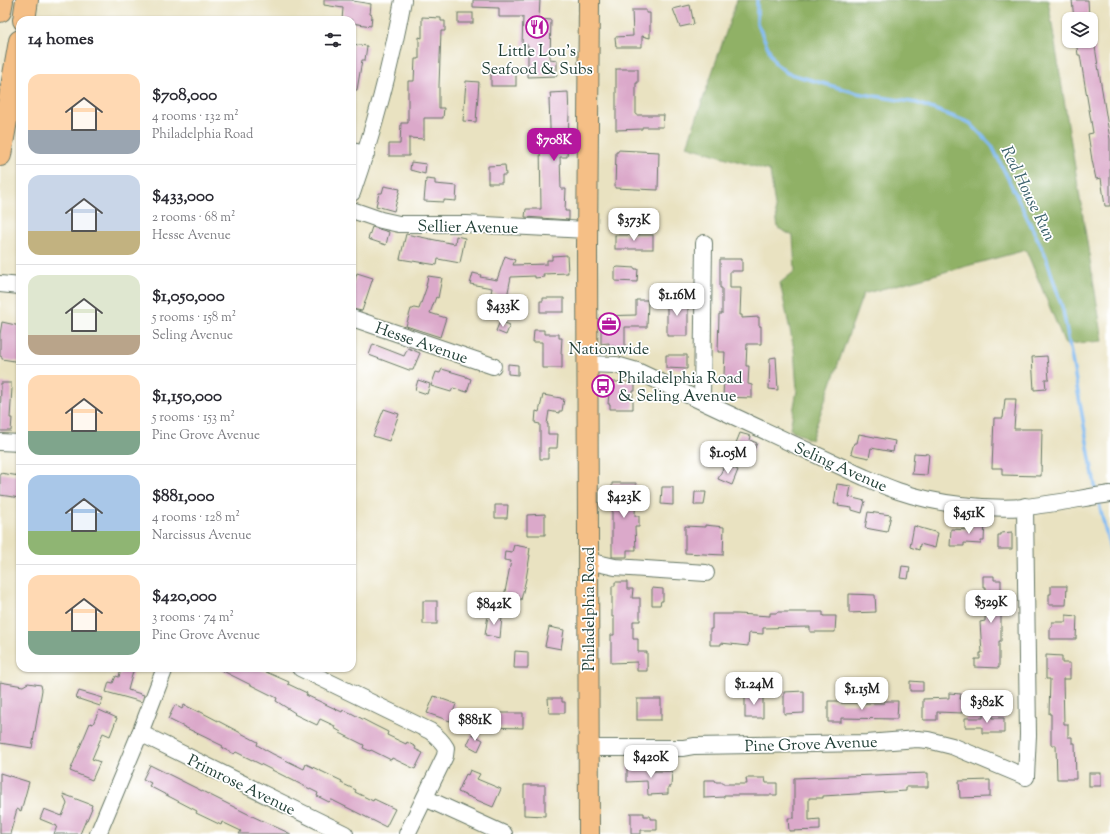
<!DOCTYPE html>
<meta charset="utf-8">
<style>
:root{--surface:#fff;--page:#f2f2f3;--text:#2b2b33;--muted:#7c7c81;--line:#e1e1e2;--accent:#b5179e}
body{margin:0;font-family:"Sorts Mill Goudy",serif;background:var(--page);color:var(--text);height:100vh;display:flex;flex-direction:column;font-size:15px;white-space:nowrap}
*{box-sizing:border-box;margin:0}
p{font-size:13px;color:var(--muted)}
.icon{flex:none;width:22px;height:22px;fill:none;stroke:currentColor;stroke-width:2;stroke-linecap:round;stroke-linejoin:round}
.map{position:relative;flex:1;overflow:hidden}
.panel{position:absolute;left:16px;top:16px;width:340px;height:656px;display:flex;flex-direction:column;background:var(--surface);border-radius:12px;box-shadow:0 1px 3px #0004}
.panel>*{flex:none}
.buttons{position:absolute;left:1062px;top:12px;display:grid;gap:8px}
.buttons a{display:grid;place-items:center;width:36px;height:36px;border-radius:8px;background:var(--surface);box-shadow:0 1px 3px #0004;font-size:20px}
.price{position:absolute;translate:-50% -34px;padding:0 9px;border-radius:8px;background:#fff;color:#222;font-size:13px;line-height:26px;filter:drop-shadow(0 1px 2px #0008)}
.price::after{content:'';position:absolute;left:50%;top:24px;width:12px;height:9px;margin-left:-6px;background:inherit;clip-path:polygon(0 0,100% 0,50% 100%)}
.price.selected{background:var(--accent);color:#fff}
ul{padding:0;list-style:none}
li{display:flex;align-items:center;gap:12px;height:100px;padding:0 12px}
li+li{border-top:1px solid var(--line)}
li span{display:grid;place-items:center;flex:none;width:112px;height:80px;border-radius:12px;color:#555}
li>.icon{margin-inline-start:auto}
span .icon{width:48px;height:48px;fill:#fffc;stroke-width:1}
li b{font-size:17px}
h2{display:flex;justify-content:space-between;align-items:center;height:48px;padding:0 12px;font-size:17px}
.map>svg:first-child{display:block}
.forest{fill:#90b166;stroke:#58774d}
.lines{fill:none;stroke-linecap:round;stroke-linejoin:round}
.stream{stroke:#82bcf3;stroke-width:3.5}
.building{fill:#dba9ca}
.minor-casing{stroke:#667765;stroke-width:18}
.major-casing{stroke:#667765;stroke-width:22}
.highway-casing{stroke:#667765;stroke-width:24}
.minor{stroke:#fff;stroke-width:16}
.major{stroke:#f5bf86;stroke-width:20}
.highway{stroke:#f5bf86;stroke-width:22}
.labels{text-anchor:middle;stroke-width:3.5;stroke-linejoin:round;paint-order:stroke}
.poi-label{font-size:16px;fill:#1f3d34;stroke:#fff}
.street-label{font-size:16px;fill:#1f3d34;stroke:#fff}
.water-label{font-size:17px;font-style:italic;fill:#3d636d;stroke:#fff}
</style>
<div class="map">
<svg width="1110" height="834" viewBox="0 0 1110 834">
<rect width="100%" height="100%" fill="#fff"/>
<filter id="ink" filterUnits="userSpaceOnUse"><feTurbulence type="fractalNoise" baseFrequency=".025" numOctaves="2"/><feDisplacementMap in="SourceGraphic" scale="8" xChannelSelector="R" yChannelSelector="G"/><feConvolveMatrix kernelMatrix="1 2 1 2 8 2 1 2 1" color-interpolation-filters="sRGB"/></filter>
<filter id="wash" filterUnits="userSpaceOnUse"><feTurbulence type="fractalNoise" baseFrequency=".012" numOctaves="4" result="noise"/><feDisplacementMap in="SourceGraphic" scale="16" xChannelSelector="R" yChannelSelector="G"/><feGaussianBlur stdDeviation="0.9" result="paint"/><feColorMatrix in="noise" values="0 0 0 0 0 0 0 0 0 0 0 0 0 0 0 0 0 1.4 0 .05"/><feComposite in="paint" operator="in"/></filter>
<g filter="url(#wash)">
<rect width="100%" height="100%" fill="#e9e2c1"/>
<polygon class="forest" points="737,0 1048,0 1103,341 1065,344 1026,250 863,294 811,440 790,429 797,390 794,349 780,283 795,271 793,236 778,228 770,171 687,146"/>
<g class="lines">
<g class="stream">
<polyline points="757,0 757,23 775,63 787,73 857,93 917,103 970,123 992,146 1045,254 1063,310 1096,491"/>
<polyline points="1098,499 1110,549"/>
</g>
</g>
<g id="blocks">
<g class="building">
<polygon points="324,0 353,0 353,1 371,4 370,14 372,15 371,26 352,23 352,20 342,20 343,8 324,5"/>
<polygon points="473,0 540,0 539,19 551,20 550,59 557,60 557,76 528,77 528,45 522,45 523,17 499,17 499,8 473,7"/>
<polygon points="1072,0 1088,0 1089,17 1074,19"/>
<polygon points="690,5 694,24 680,27 673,9"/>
<polygon points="632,10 646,10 646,13 650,13 650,38 642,36 642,47 616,47 615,37 633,36"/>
<rect x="458" y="13" width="15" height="10"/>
<polygon points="422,17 441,18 441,21 445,21 445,31 441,31 439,86 439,108 444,108 443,118 424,118 424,139 409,138 409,156 389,156 389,144 400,144 401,123 408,123 408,81 414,81 415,59 419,59 419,37 422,38"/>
<polygon points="1076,41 1094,41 1110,139 1110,206 1105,206 1101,178 1096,179 1092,160 1088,134 1093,133 1080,55 1078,55"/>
<polygon points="352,44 367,46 365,60 362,60 357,90 352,90"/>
<polygon points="616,69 638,69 638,83 636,83 636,115 664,115 663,127 642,127 642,129 616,130"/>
<rect x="491" y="72" width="25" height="14"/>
<polygon points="466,81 479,82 476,122 463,121"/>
<polygon points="568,92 569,116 567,157 560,157 561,189 566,189 565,211 569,211 569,220 525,217 526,209 541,209 540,143 550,143 550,127 549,99 551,99 550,93"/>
<polygon points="618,150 659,152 658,190 615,188 616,152 618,152"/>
<polygon points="411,162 426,164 425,174 410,170"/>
<polygon points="505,165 506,175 502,175 502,183 488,183 488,166"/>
<polygon points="426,179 435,180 435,184 457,186 456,201 444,200 444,202 424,201"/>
<polygon points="384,186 400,189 394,211 376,206 379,193 382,193"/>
<polygon points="372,227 389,232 386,245 368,239"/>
<polygon points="406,234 455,244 456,236 465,238 460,263 438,259 437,265 400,259"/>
<rect x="615" y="235" width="38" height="14"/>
<polygon points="567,255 568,273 543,274 544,277 535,278 535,276 511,277 507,297 491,293 492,288 470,284 473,273 481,275 480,277 497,280 505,256 515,260 513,265 547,264 547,260 552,260 552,256"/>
<polygon points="720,259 742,259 742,271 730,271 730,288 741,288 740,315 742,315 742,318 759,317 759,326 761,326 761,344 747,344 746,366 749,366 748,384 752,385 752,398 723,397 725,352 718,352 719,314 722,314 722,288 720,288"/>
<polygon points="618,267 635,268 635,269 638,269 637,282 615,281 615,268"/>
<polygon points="357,273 373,278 362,311 352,309 352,289"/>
<polygon points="428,276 442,278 438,298 436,297 430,313 446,318 440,337 406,326 411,309 413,309 414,308 419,309 427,286 426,286"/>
<polygon points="543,298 564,298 564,312 540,312 540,301 543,301"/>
<polygon points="667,298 688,299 688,336 667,336"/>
<polygon points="636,300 648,300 647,327 625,327 625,349 613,349 613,345 609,346 609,343 601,344 601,316 636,315"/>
<polygon points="500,321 510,325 506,335 496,331"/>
<polygon points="2,322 20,326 20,362 2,359 2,357 0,356 0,334"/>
<polygon points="534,330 544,330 544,334 559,334 559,338 562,338 561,354 562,354 562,368 542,368 542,342 533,342"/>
<polygon points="373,344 404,356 408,348 420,353 413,370 409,370 369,355"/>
<polygon points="666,355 687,355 687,369 666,368"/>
<polygon points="1047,356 1049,379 1045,379 1046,389 1034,390 1032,357"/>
<polygon points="776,357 778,390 769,389 770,358"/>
<polygon points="508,364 518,365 518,375 508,374"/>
<polygon points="442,369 466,376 466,377 471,379 467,392 453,388 451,392 431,386 436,372 440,373"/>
<polygon points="418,380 430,384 427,394 415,390"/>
<polygon points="610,382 635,382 635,391 633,391 633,409 610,409 610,404 608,404"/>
<polygon points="1,383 11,383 11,388 12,388 10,418 12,418 11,431 0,431"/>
<polygon points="543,395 561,398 561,399 564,399 562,411 559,411 559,413 549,411 547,424 548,424 548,434 558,434 557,448 548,448 548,459 540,459 540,424 535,423 536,411 539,412"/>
<polygon points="1005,399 1016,399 1014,429 1042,429 1041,476 1002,475 1002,468 992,468 994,418 1003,418"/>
<polygon points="384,409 399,414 389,441 373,436"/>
<polygon points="740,433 751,436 750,440 757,443 753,452 736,443"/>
<polygon points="859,434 895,441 893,452 871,448 869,458 855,455 851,453 854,443 857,443"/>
<polygon points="914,453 929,454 927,475 912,474"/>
<polygon points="725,464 738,470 732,485 718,479"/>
<polygon points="0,473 20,476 20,498 0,495"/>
<polygon points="612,483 636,483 635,516 639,516 639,527 635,527 636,550 627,550 627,557 612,557"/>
<polygon points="837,484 851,486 849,497 865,501 862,513 852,510 852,508 838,506 839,504 834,504"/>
<polygon points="662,487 673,487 673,505 661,504"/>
<polygon points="695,492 706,492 704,505 694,505"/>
<polygon points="495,505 508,505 507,518 495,518"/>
<polygon points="868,512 891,515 887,532 865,528"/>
<polygon points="545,514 545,535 527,535 527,515"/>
<polygon points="973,520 985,520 984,541 981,541 981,544 964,543 964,546 950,546 951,529 972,530"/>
<polygon points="705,525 724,527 723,555 685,553 685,526 705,527"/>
<polygon points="914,526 938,533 935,548 920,544 919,550 910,547"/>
<polygon points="1012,532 1012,549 998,549 998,535 1001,535 1001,533"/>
<polygon points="514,545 530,548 529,555 530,555 526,579 521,600 504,597 511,561 504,560 505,551 512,552"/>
<polygon points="902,566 910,567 908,579 900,578"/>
<polygon points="983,576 994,576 994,580 1001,580 1001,592 1005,592 1004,611 1001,611 1001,641 999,641 999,668 975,667 975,659 980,659 980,653 982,653 980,622 985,621 986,587 983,587"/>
<polygon points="615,582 627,582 627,589 633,589 632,598 640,598 640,621 633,621 633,639 638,639 638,652 647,652 647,671 637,671 637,662 611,663 611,635 614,635 614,617 612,617 612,586 615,586"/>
<polygon points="1051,586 1067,586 1066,605 1049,605 1049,594 1051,594"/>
<polygon points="652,588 663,589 663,601 661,601 660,605 652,605"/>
<polygon points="849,594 875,595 876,612 849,613"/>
<rect x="423" y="601" width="14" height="23"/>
<polygon points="777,612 823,612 823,616 836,616 835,632 810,632 810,627 763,628 763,634 749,633 748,646 721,643 721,645 710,645 710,629 712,629 712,614 738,614 770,616 770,613 777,613"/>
<polygon points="488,615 502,617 500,638 485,635"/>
<polygon points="1066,615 1077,616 1076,639 1050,639 1050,627 1052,627 1052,622 1066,622"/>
<polygon points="549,627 564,630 561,649 545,646"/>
<polygon points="515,651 528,652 528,668 514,668"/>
<polygon points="1046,655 1062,656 1062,663 1070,663 1070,679 1063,679 1064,724 1068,724 1068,737 1072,737 1072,743 1075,743 1076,779 1057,779 1056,745 1051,745 1051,714 1049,714 1050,679 1046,679"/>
<polygon points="121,668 134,668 128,690 144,695 142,702 106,692 109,682 113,683 116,676 119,677"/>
<polygon points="217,668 257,668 289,682 288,684 307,693 306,695 342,712 343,710 351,713 374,725 388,732 387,735 406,744 407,742 416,747 415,749 423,753 415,769 392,758 391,760 371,750 370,751 363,748 364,745 340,733 341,732 334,728 335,726 320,719 317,725 294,714 295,713 276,701 277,698"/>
<polygon points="910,681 923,682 923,691 910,691"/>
<polygon points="0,682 23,686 28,683 41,685 42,690 32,748 0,743"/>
<polygon points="79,691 103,698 100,706 76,698"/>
<polygon points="804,691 804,713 784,714 784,692"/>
<polygon points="949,693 961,694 960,699 963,699 962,713 937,712 937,720 923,720 923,699 949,698"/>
<rect x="745" y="695" width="18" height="23"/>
<polygon points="434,696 456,704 450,721 427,713"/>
<polygon points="548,698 562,698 562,702 565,702 565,713 549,713"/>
<rect x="637" y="699" width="24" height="21"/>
<polygon points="828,701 841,701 841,703 884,703 884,701 898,701 897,719 841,718 841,722 828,722"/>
<polygon points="175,705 182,709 184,705 199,712 199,711 258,742 257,745 273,754 304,769 306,764 342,781 341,783 356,790 355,792 373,801 374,799 395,809 386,827 332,800 331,800 329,802 317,796 318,793 236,752 234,754 222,748 223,746 168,719"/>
<polygon points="99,710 117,718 110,736 103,733 92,759 100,762 92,780 70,771 90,723 93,724"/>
<polygon points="485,713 523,713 523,728 485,727"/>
<polygon points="983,713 992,713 992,718 1004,718 1004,733 982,733 982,727 965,727 965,718 983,718"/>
<polygon points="472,734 483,740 478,751 467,745"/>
<polygon points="150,765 252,816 291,834 239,834 241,831 222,822 221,825 196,813 197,811 149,786 151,783 143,779"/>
<polygon points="633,765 648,765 648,771 672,771 671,787 668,787 668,794 648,795 647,781 627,782 627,767 633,767"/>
<polygon points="470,770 480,774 477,779 501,789 493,807 458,792 466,774 468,775"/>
<polygon points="0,773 29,782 21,811 17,809 10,834 0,834"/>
<polygon points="928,773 928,787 906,787 906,791 823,796 823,798 809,798 809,820 820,819 820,830 789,831 788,818 794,818 794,778"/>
<rect x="1089" y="773" width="12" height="13"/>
<polygon points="746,778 765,778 766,783 777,783 777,795 724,795 724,797 704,798 704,780 715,780 716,782 723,782 723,784 747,784"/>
<polygon points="990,780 990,797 960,798 959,781"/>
<polygon points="524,785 545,785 545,816 524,815"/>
<polygon points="63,794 92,805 91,808 92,808 87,820 86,820 80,834 54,834 57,826 40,819 44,809 62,816 67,804"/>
<polygon points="631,813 644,813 644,816 650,816 650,819 657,819 657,830 641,830 641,834 631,834"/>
</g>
</g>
</g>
<g filter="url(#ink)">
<use href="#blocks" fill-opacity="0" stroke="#667765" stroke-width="1"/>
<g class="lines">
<g class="minor-casing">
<g id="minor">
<polyline points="352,151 366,154"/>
<path d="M352 193C374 130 391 66 403 0"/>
<polyline points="352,210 381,220 399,224 466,224 587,230"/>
<polyline points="0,284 20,286"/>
<polyline points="352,318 493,366"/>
<path d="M587 364 616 365 637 371 855 473C869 479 883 486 898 491 936 504 985 510 1025 507 1054 504 1082 498 1110 494"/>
<polyline points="702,401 704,243"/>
<polyline points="0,442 20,443"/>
<polyline points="588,561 615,567 706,573"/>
<path d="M300 668 430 731C437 736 442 741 446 748L445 756 407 834"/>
<polyline points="140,733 345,834"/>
<polyline points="589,748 683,748 694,746 867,743 917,739 928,740 952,746 1026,777 1028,735 1025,506"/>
<polyline points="425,798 504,834"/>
<polyline points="98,834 140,733 165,668"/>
</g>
</g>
<g class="major-casing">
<polyline id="major" points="589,834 587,246 589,0"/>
</g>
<g class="highway-casing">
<g id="highway">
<polyline points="0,11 2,0"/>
<polyline points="24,20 27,0"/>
<polyline points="0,155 20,41"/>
</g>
</g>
<use href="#minor" class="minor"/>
<use href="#major" class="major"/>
<use href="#highway" class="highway"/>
</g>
</g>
<defs>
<g id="restaurant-ring" transform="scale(1.15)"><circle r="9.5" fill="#fff" stroke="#b5179e" stroke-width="1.5"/><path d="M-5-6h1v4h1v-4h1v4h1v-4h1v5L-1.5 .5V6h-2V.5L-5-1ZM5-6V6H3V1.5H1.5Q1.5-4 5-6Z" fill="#b5179e"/></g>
<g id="office-ring" transform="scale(1.15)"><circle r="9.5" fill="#fff" stroke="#b5179e" stroke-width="1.5"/><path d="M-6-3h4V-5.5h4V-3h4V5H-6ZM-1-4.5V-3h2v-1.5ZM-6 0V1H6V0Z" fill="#b5179e"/></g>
<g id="bus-ring" transform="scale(1.15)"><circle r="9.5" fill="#fff" stroke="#b5179e" stroke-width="1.5"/><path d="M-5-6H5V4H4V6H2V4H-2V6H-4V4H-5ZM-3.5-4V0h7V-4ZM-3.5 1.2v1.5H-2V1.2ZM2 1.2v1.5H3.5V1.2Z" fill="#b5179e"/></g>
</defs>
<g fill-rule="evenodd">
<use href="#restaurant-ring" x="537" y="27"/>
<use href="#office-ring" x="609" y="324"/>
<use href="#bus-ring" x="603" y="386"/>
</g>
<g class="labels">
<g class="poi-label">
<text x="537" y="56">Little Lou’s<tspan x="537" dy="18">Seafood &amp; Subs</tspan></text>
<text x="609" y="354">Nationwide</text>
<text x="618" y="383" text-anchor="start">Philadelphia Road<tspan x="618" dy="18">&amp; Seling Avenue</tspan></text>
</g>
<g class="street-label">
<text transform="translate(468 226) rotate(1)" y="6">Sellier Avenue</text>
<text transform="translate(422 342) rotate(19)" y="6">Hesse Avenue</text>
<text transform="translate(841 466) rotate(24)" y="6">Seling Avenue</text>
<text transform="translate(588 609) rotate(-90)" y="6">Philadelphia Road</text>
<text transform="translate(811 743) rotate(-2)" y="6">Pine Grove Avenue</text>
<text transform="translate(242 784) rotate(26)" y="6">Primrose Avenue</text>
</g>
<g class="water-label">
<text transform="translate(1029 193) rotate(64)" y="6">Red House Run</text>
</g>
</g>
</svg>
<div class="buttons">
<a><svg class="icon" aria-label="layers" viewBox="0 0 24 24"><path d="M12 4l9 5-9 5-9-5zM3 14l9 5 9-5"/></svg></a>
</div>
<b class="price selected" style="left:554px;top:162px">$708K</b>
<b class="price" style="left:634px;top:242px">$373K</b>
<b class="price" style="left:677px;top:317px">$1.16M</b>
<b class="price" style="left:503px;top:328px">$433K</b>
<b class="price" style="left:728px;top:475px">$1.05M</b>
<b class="price" style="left:624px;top:519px">$423K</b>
<b class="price" style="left:969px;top:535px">$451K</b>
<b class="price" style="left:991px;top:624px">$529K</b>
<b class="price" style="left:494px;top:626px">$842K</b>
<b class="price" style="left:754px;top:706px">$1.24M</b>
<b class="price" style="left:862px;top:711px">$1.15M</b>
<b class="price" style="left:987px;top:724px">$382K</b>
<b class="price" style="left:475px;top:742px">$881K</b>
<b class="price" style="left:651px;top:779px">$420K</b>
<section class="panel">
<h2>14 homes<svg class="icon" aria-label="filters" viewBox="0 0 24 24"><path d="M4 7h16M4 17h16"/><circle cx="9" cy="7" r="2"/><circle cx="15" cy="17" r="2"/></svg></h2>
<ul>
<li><span style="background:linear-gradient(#ffd9b3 70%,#9aa5b1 0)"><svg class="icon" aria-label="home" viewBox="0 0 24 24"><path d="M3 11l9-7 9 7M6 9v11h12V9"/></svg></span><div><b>$708,000</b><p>4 rooms · 132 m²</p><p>Philadelphia Road</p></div></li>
<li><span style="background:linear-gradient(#c9d6e8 70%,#c2b280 0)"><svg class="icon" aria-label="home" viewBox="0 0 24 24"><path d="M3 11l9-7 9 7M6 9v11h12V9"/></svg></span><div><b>$433,000</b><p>2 rooms · 68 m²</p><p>Hesse Avenue</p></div></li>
<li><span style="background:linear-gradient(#dfe7d0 75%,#b9a48a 0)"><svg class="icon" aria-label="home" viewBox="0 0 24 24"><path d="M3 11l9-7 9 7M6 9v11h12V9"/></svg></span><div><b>$1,050,000</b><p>5 rooms · 158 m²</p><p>Seling Avenue</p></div></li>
<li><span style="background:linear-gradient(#ffd9b3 70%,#7fa58c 0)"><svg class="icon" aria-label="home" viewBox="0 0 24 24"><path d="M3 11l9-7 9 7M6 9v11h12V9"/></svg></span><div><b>$1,150,000</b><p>5 rooms · 153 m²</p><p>Pine Grove Avenue</p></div></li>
<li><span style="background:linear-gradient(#a9c7e8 70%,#8fb573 0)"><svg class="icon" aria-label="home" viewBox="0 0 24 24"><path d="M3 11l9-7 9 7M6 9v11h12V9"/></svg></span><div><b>$881,000</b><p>4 rooms · 128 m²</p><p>Narcissus Avenue</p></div></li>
<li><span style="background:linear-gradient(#ffd9b3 70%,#7fa58c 0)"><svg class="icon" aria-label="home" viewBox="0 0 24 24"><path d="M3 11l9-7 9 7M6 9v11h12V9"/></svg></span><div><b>$420,000</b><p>3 rooms · 74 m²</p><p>Pine Grove Avenue</p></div></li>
</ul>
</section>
</div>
